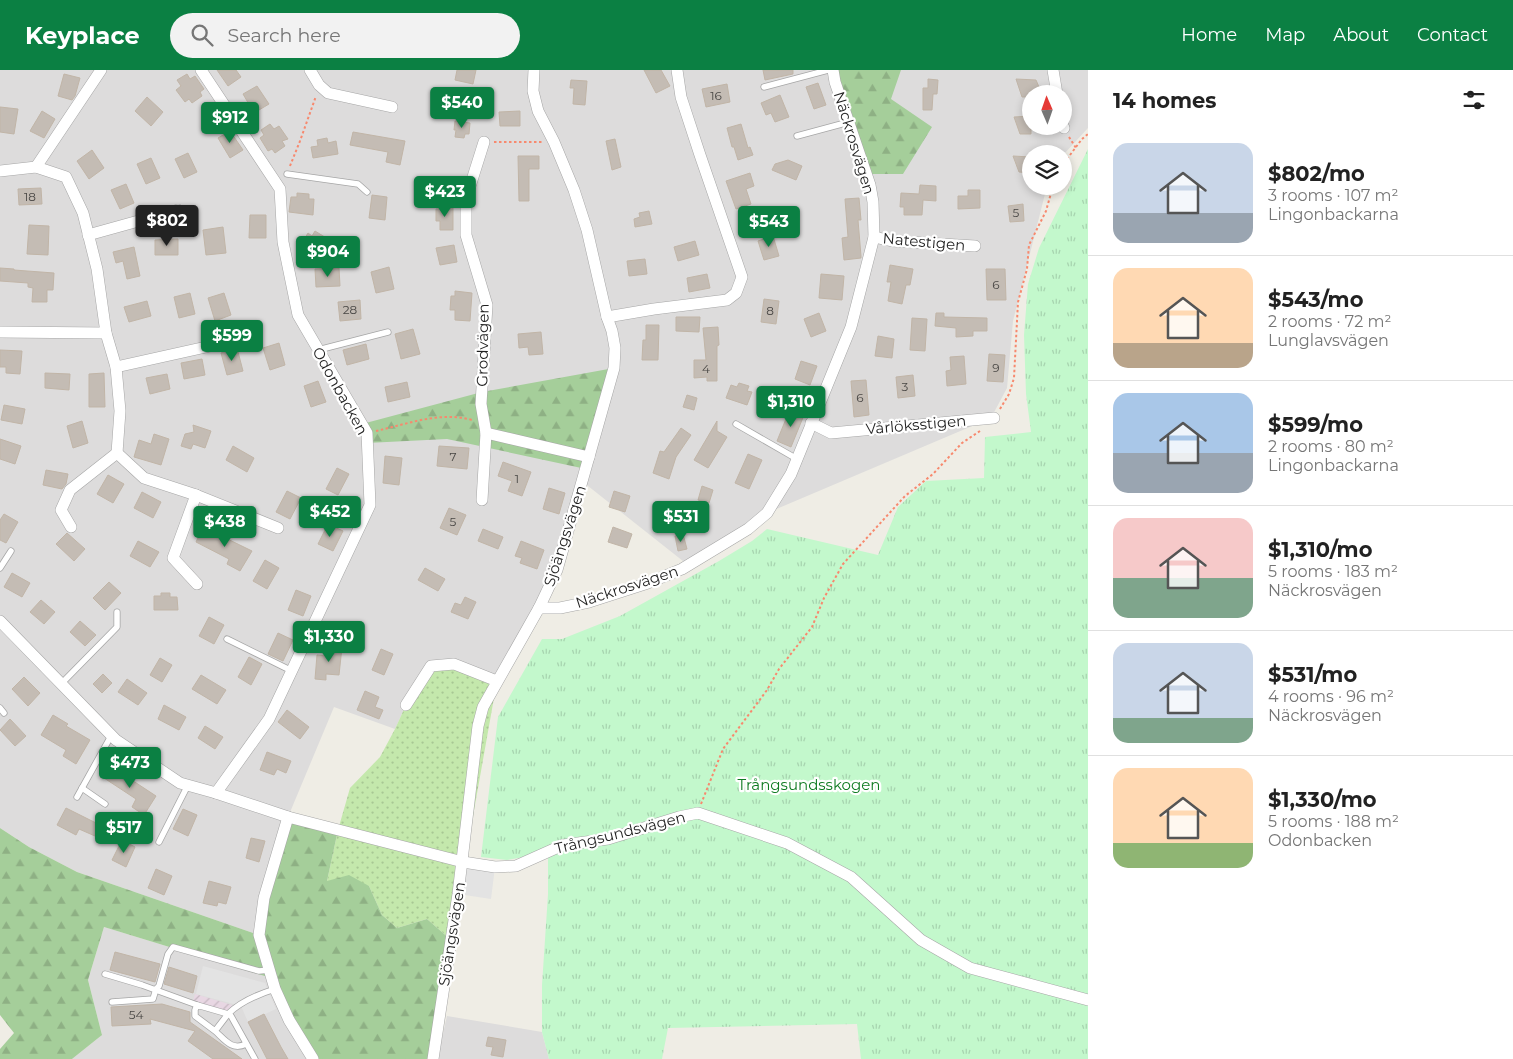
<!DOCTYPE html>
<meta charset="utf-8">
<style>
:root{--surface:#fff;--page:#f2f2f2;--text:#222;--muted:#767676;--line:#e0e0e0;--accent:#0b8043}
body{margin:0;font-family:Montserrat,sans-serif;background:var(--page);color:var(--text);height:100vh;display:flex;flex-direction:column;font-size:19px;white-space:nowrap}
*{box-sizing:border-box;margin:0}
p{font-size:16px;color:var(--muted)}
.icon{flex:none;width:28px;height:28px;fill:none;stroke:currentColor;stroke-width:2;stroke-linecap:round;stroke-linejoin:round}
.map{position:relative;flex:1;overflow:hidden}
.details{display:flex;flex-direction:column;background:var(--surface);width:425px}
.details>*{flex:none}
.needle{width:32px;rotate:358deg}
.buttons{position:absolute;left:1022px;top:15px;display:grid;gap:10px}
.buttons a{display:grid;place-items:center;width:50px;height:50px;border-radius:50%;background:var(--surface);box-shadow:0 2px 8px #0003;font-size:25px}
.price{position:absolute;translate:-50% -42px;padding:0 11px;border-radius:5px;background:var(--accent);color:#fff;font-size:16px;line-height:32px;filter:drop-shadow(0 1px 2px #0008)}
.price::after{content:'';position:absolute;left:50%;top:30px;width:15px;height:11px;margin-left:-8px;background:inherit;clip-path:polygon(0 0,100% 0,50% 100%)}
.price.active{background:#222;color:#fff}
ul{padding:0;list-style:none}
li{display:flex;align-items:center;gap:15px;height:125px;padding:0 25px}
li+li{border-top:1px solid var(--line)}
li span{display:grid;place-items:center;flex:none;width:140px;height:100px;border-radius:15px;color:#555}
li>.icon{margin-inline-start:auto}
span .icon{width:60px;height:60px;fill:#fffc;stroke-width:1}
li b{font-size:21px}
h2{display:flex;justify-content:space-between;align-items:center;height:60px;padding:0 25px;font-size:21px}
header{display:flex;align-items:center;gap:30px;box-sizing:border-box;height:70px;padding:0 25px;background:var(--accent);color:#fff}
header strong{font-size:24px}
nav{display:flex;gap:28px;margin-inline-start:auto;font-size:18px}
.search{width:350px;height:45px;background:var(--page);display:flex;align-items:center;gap:12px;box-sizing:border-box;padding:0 18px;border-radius:28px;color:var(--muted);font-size:19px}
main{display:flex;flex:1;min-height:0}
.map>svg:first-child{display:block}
.residential{fill:#dddcdc;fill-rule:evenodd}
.industrial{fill:url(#industrial-furrows)}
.grass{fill:url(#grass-dots)}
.forest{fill:url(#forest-firs)}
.park{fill:url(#park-tufts)}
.parking{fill:#e3e3e3}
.building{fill:#c4bcb4;stroke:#c1b5a7}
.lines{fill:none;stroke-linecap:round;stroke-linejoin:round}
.lane-casing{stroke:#a6a6a6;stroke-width:7}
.street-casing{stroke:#a6a6a6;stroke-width:12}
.path{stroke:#f7896e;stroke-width:2;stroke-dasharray:2.5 2.5;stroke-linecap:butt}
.lane{stroke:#fff;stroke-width:5.5}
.street{stroke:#fff;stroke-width:11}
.labels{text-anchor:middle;stroke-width:4.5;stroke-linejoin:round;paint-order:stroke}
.number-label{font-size:12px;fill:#484644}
.street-label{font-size:15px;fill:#1f1f1f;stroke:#fff}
.park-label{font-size:15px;fill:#0e7b21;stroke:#fff}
</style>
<header>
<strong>Keyplace</strong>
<div class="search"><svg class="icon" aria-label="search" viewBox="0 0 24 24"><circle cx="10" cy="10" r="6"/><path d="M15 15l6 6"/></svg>Search here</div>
<nav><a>Home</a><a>Map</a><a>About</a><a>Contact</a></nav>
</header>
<main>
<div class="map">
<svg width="1088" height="989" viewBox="0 0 1088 989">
<defs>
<pattern id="industrial-furrows" width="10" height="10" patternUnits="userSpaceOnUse" patternTransform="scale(1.25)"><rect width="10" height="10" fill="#e8d7e3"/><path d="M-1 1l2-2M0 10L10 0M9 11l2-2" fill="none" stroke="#c7b8c2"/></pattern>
<pattern id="grass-dots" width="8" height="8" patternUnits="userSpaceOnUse" patternTransform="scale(1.25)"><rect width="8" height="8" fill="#c4e8ac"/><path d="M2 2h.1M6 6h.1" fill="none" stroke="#a8c794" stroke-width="1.8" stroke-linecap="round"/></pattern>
<pattern id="forest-firs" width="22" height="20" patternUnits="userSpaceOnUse" patternTransform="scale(1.25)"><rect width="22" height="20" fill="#a5ce9a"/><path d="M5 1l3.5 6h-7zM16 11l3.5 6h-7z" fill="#8eb084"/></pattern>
<pattern id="park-tufts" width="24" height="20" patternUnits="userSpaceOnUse" patternTransform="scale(1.25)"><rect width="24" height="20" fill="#c3f8cc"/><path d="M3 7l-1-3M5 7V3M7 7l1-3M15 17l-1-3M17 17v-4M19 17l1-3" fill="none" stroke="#a7d4af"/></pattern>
</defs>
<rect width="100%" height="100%" fill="#efede5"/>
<g class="residential">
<path d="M0 0H1088V58L1064 84H1031V116H1047L1013 251 1007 318 991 348 767 443 688 495 583 412 557 500 497 611 406 635 395 659 334 637 288 747 259 865 77 802 29 777 0 758ZM1031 24H1064V56H1031Z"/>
<polygon points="104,857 271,908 313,989 72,989 102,965 88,910"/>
<polygon points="447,946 542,962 549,989 437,989"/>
</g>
<polygon class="industrial" points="195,924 232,935 230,943 193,931"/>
<polygon class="grass" points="454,594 497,611 451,870 427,849 397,858 382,845 369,816 327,811 338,760 350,718 380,687 395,659 406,635 431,596"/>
<g class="forest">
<polygon points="833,0 901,0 891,29 932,57 903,104 867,104"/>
<polygon points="614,298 586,399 447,369 367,373 362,354 482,322"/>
<polygon points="288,747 338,760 327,811 349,805 369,816 382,845 397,858 427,849 451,870 433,989 313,989 271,908 104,857 88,910 102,965 72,989 0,989 0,979 14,963 0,945 0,758 29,777 77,802 259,865"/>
</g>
<polygon class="park" points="1088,79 1088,989 861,989 857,954 668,958 662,989 549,989 542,962 542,915 548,824 548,783 507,790 481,787 498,647 542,569 562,569 620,546 719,491 752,471 767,459 878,485 898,437 926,411 984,408 985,367 1031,362 1026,324 1024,265 1028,214 1039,178"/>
<g class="parking">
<polygon points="463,792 495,797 491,829 458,824"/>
<polygon points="203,896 265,913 276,939 248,952 241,936 196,924"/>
</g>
<g class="building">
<polygon points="217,0 236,0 241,7 228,16"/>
<polygon points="457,0 476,0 473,14 455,10"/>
<polygon points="644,0 661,0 670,16 656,23"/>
<polygon points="763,0 793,0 793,4 765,10"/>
<polygon points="64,4 80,8 75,26 72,30 58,26"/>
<polygon points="187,4 190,9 195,6 204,19 200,22 202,26 192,33 189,29 185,32 176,20 181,16 177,10"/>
<polygon points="928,9 938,10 937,24 933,24 932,40 923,40 923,18 928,18"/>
<polygon points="1016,9 1036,10 1042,24 1031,24 1031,27 1022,27"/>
<polygon points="571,10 587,11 585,35 573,34 574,18 570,18"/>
<polygon points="818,13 826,35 814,39 806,17"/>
<polygon points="727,14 730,32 706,37 702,19"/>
<polygon points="257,16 269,34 254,43 243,24"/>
<polygon points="780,25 789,47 775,52 771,43 766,45 761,33"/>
<polygon points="147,27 163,42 151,56 135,41"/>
<polygon points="0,37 18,39 14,64 0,62"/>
<polygon points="42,41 55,49 44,68 30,61"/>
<polygon points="520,41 520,56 500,56 499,42"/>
<polygon points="1031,46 1031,64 1020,64 1014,47"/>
<polygon points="455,51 470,53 469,64 465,64 464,68 455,67 456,60 454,60"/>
<polygon points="270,54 274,59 279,56 288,69 282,71 285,76 275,83 272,79 268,81 260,68 264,65 261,60"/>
<polygon points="741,54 748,78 750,77 753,85 738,90 734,77 732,77 727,58"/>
<polygon points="230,61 243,80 230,88 218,68"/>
<polygon points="353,62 405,71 400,95 386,92 388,82 350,75"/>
<polygon points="327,68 328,73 336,71 338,84 313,88 311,77 318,76 317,70"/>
<polygon points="615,69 621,97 612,100 606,71"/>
<polygon points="92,80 104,98 89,109 77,91"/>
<polygon points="188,83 197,102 184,108 175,89"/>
<polygon points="518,86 539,86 539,99 529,99 529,131 519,131"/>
<polygon points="1013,86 1030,87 1031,90 1031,103 1019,102"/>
<polygon points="151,88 160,108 146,114 137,94"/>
<polygon points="788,90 802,96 796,110 772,100 775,94"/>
<polygon points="750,103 754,116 746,119 751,134 736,139 726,111"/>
<polygon points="126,114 134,133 120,139 111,120"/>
<polygon points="920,115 936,116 936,131 923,130 922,145 904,145 904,137 900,137 901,123 919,124"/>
<polygon points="41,118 42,134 19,135 18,119"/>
<polygon points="968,120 980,120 980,138 958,139 958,126 968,126"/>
<polygon points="297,123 309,124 309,129 314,129 313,145 289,142 291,127 297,127"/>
<polygon points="372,125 387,127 385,150 369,148"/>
<polygon points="859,128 861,150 858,150 861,186 861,188 844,190 842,168 848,167 845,129"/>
<polygon points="1023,134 1024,151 1010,152 1008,136"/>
<polygon points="440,136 453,136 453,160 440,160 440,151 436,151 436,139 440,139"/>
<polygon points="649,141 652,154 635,157 634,149 640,147 639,143"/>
<polygon points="250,145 266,145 266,168 249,168"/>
<polygon points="29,155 49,156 48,185 27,184"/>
<polygon points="223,157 226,183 206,185 203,160"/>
<polygon points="315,161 328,169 317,188 305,180 307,176 302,173 308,163 312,166"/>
<polygon points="773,166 779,186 764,190 758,171"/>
<polygon points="178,169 178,185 155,185 155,170"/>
<polygon points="695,171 699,185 678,191 674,177"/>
<polygon points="454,175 457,192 440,195 436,178"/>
<polygon points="134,177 140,206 127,209 123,191 116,193 113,182"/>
<polygon points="645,189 647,204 629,206 627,191"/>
<polygon points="890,195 913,199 910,215 906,215 902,234 888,231 891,212 887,212"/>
<polygon points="389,197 394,219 376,223 371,202"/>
<polygon points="0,198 14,199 14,200 54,203 53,220 47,220 47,232 32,232 33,218 28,217 28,213 0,211"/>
<polygon points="339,198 340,216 316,217 315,199"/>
<polygon points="986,199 1005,199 1006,230 987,230"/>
<polygon points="707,204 710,218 689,222 687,208"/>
<polygon points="821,204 844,206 842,230 819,228"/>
<polygon points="455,221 472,223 470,251 455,250 455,240 450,240 451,226 455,226"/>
<polygon points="190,223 195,244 179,248 174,227"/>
<polygon points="224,223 231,245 215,251 208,228"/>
<polygon points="764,229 779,231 776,254 761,252"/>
<polygon points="360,230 361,249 340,251 338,232"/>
<polygon points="147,231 151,246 129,252 124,237"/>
<polygon points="819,243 826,261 811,267 804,249"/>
<polygon points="936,243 944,243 944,247 987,248 987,261 973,261 973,266 956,267 956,258 935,256"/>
<polygon points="676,247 700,247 699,262 676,261"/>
<polygon points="912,248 927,249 925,281 910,280"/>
<polygon points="646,255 659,255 658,290 642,290 643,270 646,270"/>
<polygon points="718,257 719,275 717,276 717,311 707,311 707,307 694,308 694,290 706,290 703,258"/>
<polygon points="413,259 420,284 401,289 395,264"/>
<polygon points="541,262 543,284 529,285 528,277 519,278 518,264"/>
<polygon points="878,266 894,269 892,288 875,286"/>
<polygon points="279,273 285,295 270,300 263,278"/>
<polygon points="366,274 369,289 347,295 343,280"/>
<polygon points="237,278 243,301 227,305 221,283"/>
<polygon points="0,280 22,281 20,304 6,303 6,297 0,297"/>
<polygon points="989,284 1005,285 1003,312 987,311"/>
<polygon points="964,286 966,314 947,316 946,301 951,300 950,287"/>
<polygon points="202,289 205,305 184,309 181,293"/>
<polygon points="801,291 817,296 810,315 795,309"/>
<polygon points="45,303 70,304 69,320 45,318"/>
<polygon points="104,303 105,337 89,337 89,304"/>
<polygon points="167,304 170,319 150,324 146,308"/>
<polygon points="913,305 915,326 898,328 896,307"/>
<polygon points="866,310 869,345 854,347 851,311"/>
<polygon points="318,311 326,332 311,337 304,316"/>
<polygon points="407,312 410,327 388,332 385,317"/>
<polygon points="739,313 749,316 747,321 752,322 747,335 726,328 731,315 737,317"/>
<polygon points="687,325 697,328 694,340 683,337"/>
<polygon points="4,335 25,339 22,354 1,350"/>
<polygon points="790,339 804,345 791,377 777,371"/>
<polygon points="82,351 88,373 73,378 67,356"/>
<polygon points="717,351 717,361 727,367 708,398 694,390"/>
<polygon points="193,355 211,361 205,378 193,374 191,379 181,376 185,364 194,362"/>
<polygon points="681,358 691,365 676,387 669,409 653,403 660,381 664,382"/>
<polygon points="154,364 169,369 161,395 134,387 139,370 151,374"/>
<polygon points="0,369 21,376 15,394 0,389"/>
<polygon points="233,376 254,388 247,402 226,390"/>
<polygon points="439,376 469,378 467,399 437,396"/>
<polygon points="748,384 762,390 749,419 735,413"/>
<polygon points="385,386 402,388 399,415 383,413"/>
<polygon points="503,392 531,402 522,426 508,421 512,411 498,406"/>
<polygon points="337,398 349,404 338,425 326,419"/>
<polygon points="46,400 68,404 66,414 62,419 43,415"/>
<polygon points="108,405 124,414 113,433 97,424"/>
<polygon points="702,416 713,420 709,433 698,430"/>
<polygon points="549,418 565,423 559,444 543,439"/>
<polygon points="287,421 301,428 290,449 276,442"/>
<polygon points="614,421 630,426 625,442 609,437"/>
<polygon points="142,422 161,432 153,448 134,438"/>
<polygon points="449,438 466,445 457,465 440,458"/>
<polygon points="4,444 18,452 6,473 0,470 0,450"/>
<polygon points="328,454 343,461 333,481 318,474"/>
<polygon points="203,457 252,481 240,501 227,494 229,489 196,472"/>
<polygon points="613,457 632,464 627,478 608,472"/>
<polygon points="483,459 503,467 498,479 478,471"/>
<polygon points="67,463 85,479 74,491 56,474"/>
<polygon points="683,464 687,479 678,481 675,466"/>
<polygon points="138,471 159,482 150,497 130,486"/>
<polygon points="521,471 544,480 537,499 520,493 522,488 515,486"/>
<polygon points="265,490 279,498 267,519 253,511"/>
<polygon points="425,498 445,509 438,521 418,510"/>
<polygon points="12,503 30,513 22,527 4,517"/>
<polygon points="109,512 121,523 105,540 93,528"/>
<polygon points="296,520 311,526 303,546 288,540"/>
<polygon points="161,523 170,523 170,527 177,527 178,540 154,540 154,526 161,526"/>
<polygon points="465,527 476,532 468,549 451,542 455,533 461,535"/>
<polygon points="41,530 55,542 44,554 30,542"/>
<polygon points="209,547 224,555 214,574 199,566"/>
<polygon points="80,551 96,565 85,576 70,562"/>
<polygon points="278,563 293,570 283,591 268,584"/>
<polygon points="328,576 342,577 339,605 326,604 326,610 315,609 317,585 327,586"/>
<polygon points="381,579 393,584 384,605 372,600"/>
<polygon points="249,587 262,594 251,615 238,607"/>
<polygon points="160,588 172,595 162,612 150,605"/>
<polygon points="103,604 112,613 102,623 93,614"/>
<polygon points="201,605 226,620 217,634 192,619"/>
<polygon points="24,607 40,623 28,636 12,619"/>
<polygon points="127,609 147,623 138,635 118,622"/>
<polygon points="365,621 379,627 375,637 383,640 379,649 357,640"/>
<polygon points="164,635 186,647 179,660 158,649"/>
<polygon points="287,640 309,657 300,669 278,652"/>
<polygon points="53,645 68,654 66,656 90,670 76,694 63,686 66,680 41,665"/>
<polygon points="10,649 26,666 15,676 0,660"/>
<polygon points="205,656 223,667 215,679 198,668"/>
<polygon points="267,682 291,691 286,703 277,699 274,705 260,700"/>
<polygon points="109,695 156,726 144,745 132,737 136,729 101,706"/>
<polygon points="66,738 96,753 99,747 119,756 111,773 79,759 76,765 57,755"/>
<polygon points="183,739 197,745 188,766 173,759"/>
<polygon points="251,768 265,771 259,792 246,788"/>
<polygon points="122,770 135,777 126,797 112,790"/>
<polygon points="156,799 172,806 164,825 148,818"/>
<polygon points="209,811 231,817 226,834 218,832 217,836 203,833"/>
<polygon points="115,882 160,894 155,912 110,900"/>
<polygon points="169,897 197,906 193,923 164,914"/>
<polygon points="162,934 190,942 190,952 242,989 213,989 188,971 195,961 150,949 151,954 112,956 111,937"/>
<polygon points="264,944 281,977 288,989 267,989 248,952"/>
<polygon points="488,967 506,970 503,987 491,985 493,977 486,976"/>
</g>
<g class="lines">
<g class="lane-casing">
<g id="lane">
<polyline points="764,17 828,0"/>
<polyline points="797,66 849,52"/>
<polyline points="287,104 358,114 367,122"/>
<polyline points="318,280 388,262"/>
<polyline points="736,354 797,389"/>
<polyline points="0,498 11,481"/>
<polyline points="227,569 292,601"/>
<polyline points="61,614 117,557 117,542"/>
<polyline points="0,638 4,643"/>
<polyline points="82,718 105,734"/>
<polyline points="77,727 111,666"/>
<polyline points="159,772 188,715"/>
<polyline points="105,904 142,915 197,935"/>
<polyline points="112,932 153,929 156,919 159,916 168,884 173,877 259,901 269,900"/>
<path d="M215 961 195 946V940L197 935 228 944 215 961C225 970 232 981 246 974"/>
<path d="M255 989 231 946 228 944C240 932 259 924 275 919"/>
</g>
</g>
<g class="street-casing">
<g id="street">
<polyline points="201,0 280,119 283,172 298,245 367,363 370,435 269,649 216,723"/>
<polyline points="310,0 319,15 328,23 392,37"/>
<polyline points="1053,0 1057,24"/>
<polyline points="1063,56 1064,58"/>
<polyline points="36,97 101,0"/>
<polyline points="0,101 36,97 66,107 83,143 97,199 106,263 116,297 120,341 117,383"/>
<polyline points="88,165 178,140"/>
<polyline points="874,167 892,171 975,176"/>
<polyline points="607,247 654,239 727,230 736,223 742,207 700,85 681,27 677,0"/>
<polyline points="0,262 106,263"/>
<polyline points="116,297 215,275"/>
<polyline points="811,353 831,363 994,348"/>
<polyline points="486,363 589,387"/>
<polyline points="196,425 173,488 197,514"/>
<polyline points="482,430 486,363 481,334 487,235 466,165 466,129 484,72"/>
<polyline points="71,457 61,440 70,420 117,383 144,408 196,425 278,458"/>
<polyline points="539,538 560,538 589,532 648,513 682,499 748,459 767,443 791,404 851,257 874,167 873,132 870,115 835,12 833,0"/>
<polyline points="0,551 116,670 180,713 216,723 288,747 463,792 495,797 516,796 563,775 608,769 679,747 698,743 787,773 851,807 921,870 970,898 1088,930"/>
<polyline points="406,635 431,596 454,594 497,611"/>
<polyline points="288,747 264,828 259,865 275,919 289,950 313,989"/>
<polyline points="433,989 458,824 478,656 483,637 539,538 557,500 614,298 615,278 612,261 607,247 587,160 574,120 554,72 538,41 533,21 534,0"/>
</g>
</g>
<g class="path">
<polyline points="1069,67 1076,78"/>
<polyline points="494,72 542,72"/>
<polyline points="1064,93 1082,69 1088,64"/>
<polyline points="290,96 300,71 316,26"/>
<polyline points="1000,339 1009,324 1014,308 1018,232 1027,199 1029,175 1046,141 1053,116"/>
<path d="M376 361C407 354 441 341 472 350"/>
<polyline points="701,734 723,679 767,620 779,599 812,557 824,528 843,494 905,426 933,404 962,373 980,361"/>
</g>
<use href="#lane" class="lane"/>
<use href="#street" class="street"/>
</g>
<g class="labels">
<g class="number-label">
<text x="716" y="30">16</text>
<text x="30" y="131">18</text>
<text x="1016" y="147">5</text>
<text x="996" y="219">6</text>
<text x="350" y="244">28</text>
<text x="770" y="245">8</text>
<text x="996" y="302">9</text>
<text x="706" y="303">4</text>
<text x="905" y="321">3</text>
<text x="860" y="332">6</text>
<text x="453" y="391">7</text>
<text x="517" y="413">1</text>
<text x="453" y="456">5</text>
<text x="136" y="949">54</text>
</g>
<g class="street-label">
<text transform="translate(854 73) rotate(73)" y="5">Näckrosvägen</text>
<text transform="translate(924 172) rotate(5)" y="5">Natestigen</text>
<text transform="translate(483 275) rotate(-89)" y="5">Grodvägen</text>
<text transform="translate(340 321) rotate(61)" y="5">Odonbacken</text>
<text transform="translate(916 355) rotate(-5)" y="5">Vårlöksstigen</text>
<text transform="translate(565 466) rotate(-72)" y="5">Sjöängsvägen</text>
<text transform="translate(627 517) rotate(-18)" y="5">Näckrosvägen</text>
<text transform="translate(620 763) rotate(-14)" y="5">Trångsundsvägen</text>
<text transform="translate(452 864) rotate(-81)" y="5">Sjöängsvägen</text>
</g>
<g class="park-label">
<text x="809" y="720">Trångsundsskogen</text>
</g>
</g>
</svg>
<div class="buttons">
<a><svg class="needle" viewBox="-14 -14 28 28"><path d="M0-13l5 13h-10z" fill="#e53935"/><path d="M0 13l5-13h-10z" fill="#767676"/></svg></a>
<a><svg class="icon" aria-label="layers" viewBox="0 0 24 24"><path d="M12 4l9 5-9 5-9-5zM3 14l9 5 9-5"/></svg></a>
</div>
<b class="price" style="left:462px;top:59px">$540</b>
<b class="price" style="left:230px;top:74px">$912</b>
<b class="price" style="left:445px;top:148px">$423</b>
<b class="price active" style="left:167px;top:177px">$802</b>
<b class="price" style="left:769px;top:178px">$543</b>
<b class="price" style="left:328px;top:208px">$904</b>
<b class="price" style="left:232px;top:292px">$599</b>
<b class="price" style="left:791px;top:358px">$1,310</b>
<b class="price" style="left:330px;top:468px">$452</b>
<b class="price" style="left:681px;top:473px">$531</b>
<b class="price" style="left:225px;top:478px">$438</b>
<b class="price" style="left:329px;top:593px">$1,330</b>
<b class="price" style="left:130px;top:719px">$473</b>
<b class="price" style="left:124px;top:784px">$517</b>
</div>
<section class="details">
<h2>14 homes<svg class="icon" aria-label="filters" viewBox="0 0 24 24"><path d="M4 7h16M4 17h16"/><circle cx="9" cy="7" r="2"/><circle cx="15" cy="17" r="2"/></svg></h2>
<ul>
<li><span style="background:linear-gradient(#c9d6e8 70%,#9aa5b1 0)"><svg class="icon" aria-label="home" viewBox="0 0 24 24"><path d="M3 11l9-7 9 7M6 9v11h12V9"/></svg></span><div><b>$802/mo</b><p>3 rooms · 107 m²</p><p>Lingonbackarna</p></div></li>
<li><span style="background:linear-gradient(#ffd9b3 75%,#b9a48a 0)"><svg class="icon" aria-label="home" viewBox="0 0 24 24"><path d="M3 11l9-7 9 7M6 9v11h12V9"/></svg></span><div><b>$543/mo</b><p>2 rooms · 72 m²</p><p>Lunglavsvägen</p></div></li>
<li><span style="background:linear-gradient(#a9c7e8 60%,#9aa5b1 0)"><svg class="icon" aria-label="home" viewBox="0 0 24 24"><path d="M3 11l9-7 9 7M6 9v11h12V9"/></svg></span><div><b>$599/mo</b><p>2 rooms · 80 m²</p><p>Lingonbackarna</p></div></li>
<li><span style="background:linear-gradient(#f6c9c9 60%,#7fa58c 0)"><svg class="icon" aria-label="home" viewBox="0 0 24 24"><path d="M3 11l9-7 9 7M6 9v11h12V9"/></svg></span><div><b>$1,310/mo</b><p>5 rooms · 183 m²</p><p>Näckrosvägen</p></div></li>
<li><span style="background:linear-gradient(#c9d6e8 75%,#7fa58c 0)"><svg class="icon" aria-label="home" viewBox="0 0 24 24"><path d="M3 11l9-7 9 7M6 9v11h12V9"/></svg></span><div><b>$531/mo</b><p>4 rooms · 96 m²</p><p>Näckrosvägen</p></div></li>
<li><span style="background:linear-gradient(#ffd9b3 75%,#8fb573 0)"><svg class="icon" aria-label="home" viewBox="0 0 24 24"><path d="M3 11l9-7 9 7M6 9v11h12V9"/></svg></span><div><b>$1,330/mo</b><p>5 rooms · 188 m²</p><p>Odonbacken</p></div></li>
</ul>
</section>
</main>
